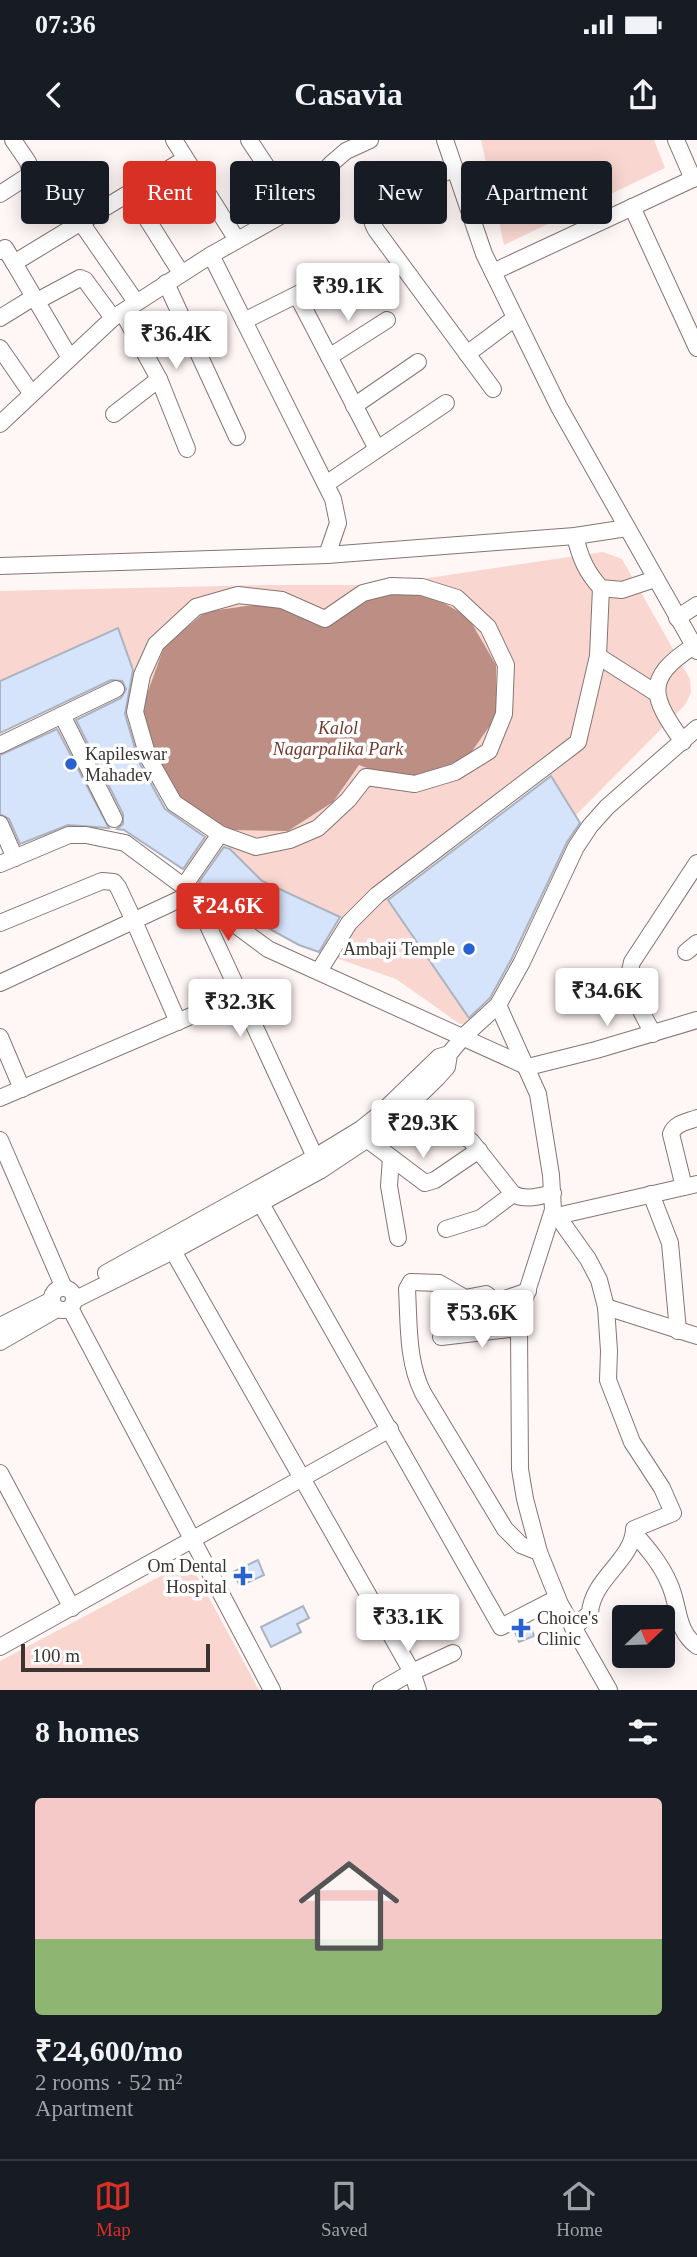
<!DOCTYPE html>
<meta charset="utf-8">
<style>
:root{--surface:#171b24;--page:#20242c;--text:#f1f3f6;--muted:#9ea1a6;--line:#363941;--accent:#d93025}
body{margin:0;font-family:"Times New Roman",serif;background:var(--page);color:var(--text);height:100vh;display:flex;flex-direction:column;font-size:26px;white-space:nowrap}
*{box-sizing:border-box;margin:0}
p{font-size:23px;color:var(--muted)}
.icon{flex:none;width:38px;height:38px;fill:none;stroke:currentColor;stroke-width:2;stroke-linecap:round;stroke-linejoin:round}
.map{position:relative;height:1550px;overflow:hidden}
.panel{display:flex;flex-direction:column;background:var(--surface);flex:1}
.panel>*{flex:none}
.top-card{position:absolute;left:21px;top:21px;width:656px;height:63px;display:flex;gap:14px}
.needle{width:46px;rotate:67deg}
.buttons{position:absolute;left:612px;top:1465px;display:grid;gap:14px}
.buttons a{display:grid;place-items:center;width:63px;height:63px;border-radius:7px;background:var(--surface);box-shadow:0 4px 18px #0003;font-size:35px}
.scale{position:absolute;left:21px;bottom:18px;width:189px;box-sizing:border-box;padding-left:7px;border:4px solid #3b3432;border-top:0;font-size:19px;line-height:24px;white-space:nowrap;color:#3b3432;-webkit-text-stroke:5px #fff;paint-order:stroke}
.price{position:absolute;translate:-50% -60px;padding:0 16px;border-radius:7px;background:#fff;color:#222;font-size:23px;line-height:46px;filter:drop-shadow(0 2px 4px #0008)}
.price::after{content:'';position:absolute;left:50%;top:42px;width:21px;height:16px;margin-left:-10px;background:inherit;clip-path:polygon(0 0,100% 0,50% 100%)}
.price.on{background:var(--accent);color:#fff}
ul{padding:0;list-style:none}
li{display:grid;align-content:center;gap:14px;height:371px;padding:0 35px}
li+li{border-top:2px solid var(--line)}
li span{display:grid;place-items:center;height:217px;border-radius:7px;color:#555}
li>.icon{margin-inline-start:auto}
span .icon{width:126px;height:126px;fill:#fffc;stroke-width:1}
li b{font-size:30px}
h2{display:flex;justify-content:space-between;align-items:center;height:84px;padding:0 35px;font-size:30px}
.tag{padding:0 24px;border-radius:7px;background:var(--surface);box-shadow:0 4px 18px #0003;font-size:24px;line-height:63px}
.tag.on{background:var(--accent);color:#fff}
.status{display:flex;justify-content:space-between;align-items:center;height:49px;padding:0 35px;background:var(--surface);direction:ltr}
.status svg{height:19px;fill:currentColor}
header{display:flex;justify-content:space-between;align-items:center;height:91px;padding:0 35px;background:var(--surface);font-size:32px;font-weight:800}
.dock{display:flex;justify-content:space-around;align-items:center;height:98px;border-top:2px solid var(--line);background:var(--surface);font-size:19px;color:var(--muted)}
.dock a{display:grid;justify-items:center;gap:4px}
.dock .on{color:var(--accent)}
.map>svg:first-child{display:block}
.green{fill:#f9d7d0}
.water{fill:#bd8e84}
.building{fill:#d5e3fb;stroke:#abb3c1;stroke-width:2}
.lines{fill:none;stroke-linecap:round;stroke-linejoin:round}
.minor-casing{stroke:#867571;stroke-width:18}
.minor{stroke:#fff;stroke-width:16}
.poi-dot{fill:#2962d0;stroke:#fff;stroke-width:2.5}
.labels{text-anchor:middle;stroke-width:7;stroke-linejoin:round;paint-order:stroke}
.park-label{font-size:18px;font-style:italic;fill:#75372b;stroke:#fff}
.poi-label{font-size:18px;fill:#3b3432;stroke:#fff;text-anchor:start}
</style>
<div class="status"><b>07:36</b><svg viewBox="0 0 49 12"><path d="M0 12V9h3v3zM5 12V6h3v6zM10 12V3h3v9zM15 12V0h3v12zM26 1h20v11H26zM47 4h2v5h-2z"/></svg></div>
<header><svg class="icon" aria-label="back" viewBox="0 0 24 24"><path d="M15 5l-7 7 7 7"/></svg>Casavia<svg class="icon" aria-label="share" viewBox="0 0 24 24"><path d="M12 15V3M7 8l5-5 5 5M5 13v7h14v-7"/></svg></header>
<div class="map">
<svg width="697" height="1550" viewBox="0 0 697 1550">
<rect width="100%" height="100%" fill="#fff7f5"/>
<g class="green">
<polygon points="481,0 654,0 665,28 504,105"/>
<polygon points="603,412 622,419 690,539 691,553 685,565 575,676 550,635 475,687 387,757 472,883 460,884 396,839 322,813 342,778 262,741 225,704 198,741 183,729 211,690 174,668 150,641 134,607 129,568 136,539 118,489 0,541 0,451 270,445 381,445"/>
<polygon points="189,1421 259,1550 0,1550 0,1521"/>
</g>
<polygon class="water" points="425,452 468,477 496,525 496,577 470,614 425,638 383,634 359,625 333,662 288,691 233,690 190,671 154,618 142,568 164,507 205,472 272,462 325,487 370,454"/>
<g class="building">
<polygon points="118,488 133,530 125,574 139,622 165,669 205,697 183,729 124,690 117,689 123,684 123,674 76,580 121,558 126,549 122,541 111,540 0,593 0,541"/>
<polygon points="57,589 109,688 68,685 20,704 9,679 0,674 0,615"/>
<polygon points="551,636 580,683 567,702 512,818 490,858 469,878 388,760"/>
<polygon points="224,707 230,709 262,741 340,777 319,812 299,805 237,771 199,742"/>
<polygon points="258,1420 264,1435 240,1446 233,1432"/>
<polygon points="303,1466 309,1478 297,1484 301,1492 271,1507 261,1487"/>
<polygon points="530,1484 534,1496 519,1502 515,1492"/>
</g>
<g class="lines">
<g class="minor-casing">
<g id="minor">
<polyline points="174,0 237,100"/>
<polyline points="249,0 292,65"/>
<polyline points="445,0 484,114 559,267 697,511"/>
<polyline points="676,0 693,39"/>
<path d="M454 28 376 67C370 75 371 81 376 90L493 249"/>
<polyline points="130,52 181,133"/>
<polyline points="0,54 31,34 28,22 13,0"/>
<polyline points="632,67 697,208"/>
<polyline points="80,81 136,162"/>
<polyline points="0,111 5,108 14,123 185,19"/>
<polyline points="211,115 333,359 338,383 327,415"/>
<polyline points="14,123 70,218"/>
<polyline points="493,132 697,37"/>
<polyline points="166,143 237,297"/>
<polyline points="297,155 377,309"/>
<polyline points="37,161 80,138 85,140 113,178"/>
<polyline points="123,173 159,239 187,309"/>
<polyline points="0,178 34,157"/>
<polyline points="244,181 322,142"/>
<polyline points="0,208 31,253"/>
<polyline points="467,214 515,178"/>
<polyline points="329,217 387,180"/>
<polyline points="354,266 418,222"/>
<polyline points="114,274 159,239"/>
<polyline points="0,284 113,178 211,115 284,74 332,23 346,11 370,0"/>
<polyline points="326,344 446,263"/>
<path d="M575 396C580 417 586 432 601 448L622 450 655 439"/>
<polyline points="0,426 327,415 575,396 627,388"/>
<polyline points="677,478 697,465"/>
<polyline points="598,516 656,553"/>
<polyline points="62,575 114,679"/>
<path d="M683 602C652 558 642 539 694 506"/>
<polyline points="0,605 116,549"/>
<polyline points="0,684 15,718"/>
<polyline points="0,724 69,695 86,695 125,703 268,809 528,927 596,910 697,880"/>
<polyline points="184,746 220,694 256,707 290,700 318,688 348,660 366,637 415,644 455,632 489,611 504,574 506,525 488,487 457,458 422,447 391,446 363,453 325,479 282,460 238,455 196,467 156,504 142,535 135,572 148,617 174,663 220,694"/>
<polyline points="0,783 102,741 114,742 118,747 134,781 178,882"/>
<polyline points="686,812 697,803"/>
<polyline points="319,831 349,783 377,755 578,602 598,516 601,448"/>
<polyline points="0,843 193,753 321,1030"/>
<polyline points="498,865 538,954 551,1035 553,1070 522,1167 519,1188 520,1329 525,1359 539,1412 560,1464 609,1550"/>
<path d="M653 894C642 871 624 847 632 822L697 723"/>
<polyline points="0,897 22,949"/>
<polyline points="0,958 240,855"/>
<path d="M414 961 471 1001 513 1054C526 1061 540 1056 553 1053"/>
<polyline points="0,1000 64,1148"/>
<polyline points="368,1000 425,1043 435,1040 479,1010"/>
<polyline points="391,1018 389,1046 398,1098"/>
<path d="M684 1047 671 994C675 983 687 982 697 978"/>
<polyline points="651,1054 670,1103 678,1191"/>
<polyline points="260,1062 501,1487 557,1458"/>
<path d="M553 1070 588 1119 599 1140 606 1167 609 1211 608 1240 632 1302 662 1348 673 1373 634 1389C633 1420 592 1439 590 1473L573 1488"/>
<polyline points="557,1076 697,1044"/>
<polyline points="446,1089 481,1078 513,1054"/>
<polyline points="173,1111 412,1532 418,1550"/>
<polyline points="106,1133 315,1017 361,989 381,973 439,917 449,914"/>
<circle cx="63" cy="1159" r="11"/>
<path d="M528 1151 496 1162 486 1154 465 1158 439 1143 411 1142 407 1149C409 1184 407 1221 423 1253L505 1389 521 1405 539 1412"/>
<polyline points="74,1160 173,1111 321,1030 390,984 437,938 447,927 449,914 464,896 498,865 522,822 576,707 590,686 607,667 697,588"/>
<polyline points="606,1167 697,1196"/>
<polyline points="70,1168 272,1550"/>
<polyline points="0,1186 52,1160"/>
<polyline points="441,1197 519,1188"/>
<polyline points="0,1202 57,1169"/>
<polyline points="0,1333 72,1468"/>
<path d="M635 1394C648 1409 661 1424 669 1443 680 1466 675 1490 697 1506"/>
<polyline points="0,1507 390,1289"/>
<polyline points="381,1550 412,1532 453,1513"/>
</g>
</g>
<use href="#minor" class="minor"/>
</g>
<g class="poi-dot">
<circle cx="71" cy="624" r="7"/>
<circle cx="469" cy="809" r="7"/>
<path d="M239.5 1425.5h7v7h7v7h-7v7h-7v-7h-7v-7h7z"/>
<path d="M517.5 1477.5h7v7h7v7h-7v7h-7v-7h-7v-7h7z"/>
</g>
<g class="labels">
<g class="park-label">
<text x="338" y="594">Kalol<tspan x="338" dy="21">Nagarpalika Park</tspan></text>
</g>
<g class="poi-label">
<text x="85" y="620">Kapileswar<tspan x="85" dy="21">Mahadev</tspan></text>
<text x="455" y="815" text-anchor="end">Ambaji Temple</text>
<text x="227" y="1432" text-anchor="end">Om Dental<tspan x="227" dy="21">Hospital</tspan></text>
<text x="537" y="1484">Choice's<tspan x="537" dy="21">Clinic</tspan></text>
</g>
</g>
</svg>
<div class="buttons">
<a><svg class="needle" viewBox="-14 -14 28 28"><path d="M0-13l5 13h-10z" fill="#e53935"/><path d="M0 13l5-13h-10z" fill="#9ea1a6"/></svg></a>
</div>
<div class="scale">100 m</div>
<b class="price" style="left:348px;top:183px">₹39.1K</b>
<b class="price" style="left:176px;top:231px">₹36.4K</b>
<b class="price on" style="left:228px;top:803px">₹24.6K</b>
<b class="price" style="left:607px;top:888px">₹34.6K</b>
<b class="price" style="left:240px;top:899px">₹32.3K</b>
<b class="price" style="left:423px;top:1020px">₹29.3K</b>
<b class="price" style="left:482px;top:1210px">₹53.6K</b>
<b class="price" style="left:408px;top:1514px">₹33.1K</b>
<div class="top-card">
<a class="tag">Buy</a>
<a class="tag on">Rent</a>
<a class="tag">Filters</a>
<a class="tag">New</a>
<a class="tag">Apartment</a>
</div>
</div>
<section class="panel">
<h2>8 homes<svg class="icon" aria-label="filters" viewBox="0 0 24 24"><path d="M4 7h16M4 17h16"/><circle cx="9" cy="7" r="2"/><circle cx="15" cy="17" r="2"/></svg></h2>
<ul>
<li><span style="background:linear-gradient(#f6c9c9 65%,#8fb573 0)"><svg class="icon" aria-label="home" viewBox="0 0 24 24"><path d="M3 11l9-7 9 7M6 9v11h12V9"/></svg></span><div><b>₹24,600/mo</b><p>2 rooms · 52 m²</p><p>Apartment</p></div></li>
</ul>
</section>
<nav class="dock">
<a class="on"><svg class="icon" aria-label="map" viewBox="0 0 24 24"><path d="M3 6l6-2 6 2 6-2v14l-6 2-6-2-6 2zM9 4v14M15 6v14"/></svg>Map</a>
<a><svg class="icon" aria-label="saved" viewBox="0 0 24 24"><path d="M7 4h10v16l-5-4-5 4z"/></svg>Saved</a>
<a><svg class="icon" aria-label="home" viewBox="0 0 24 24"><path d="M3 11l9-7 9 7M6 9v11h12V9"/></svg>Home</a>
</nav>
